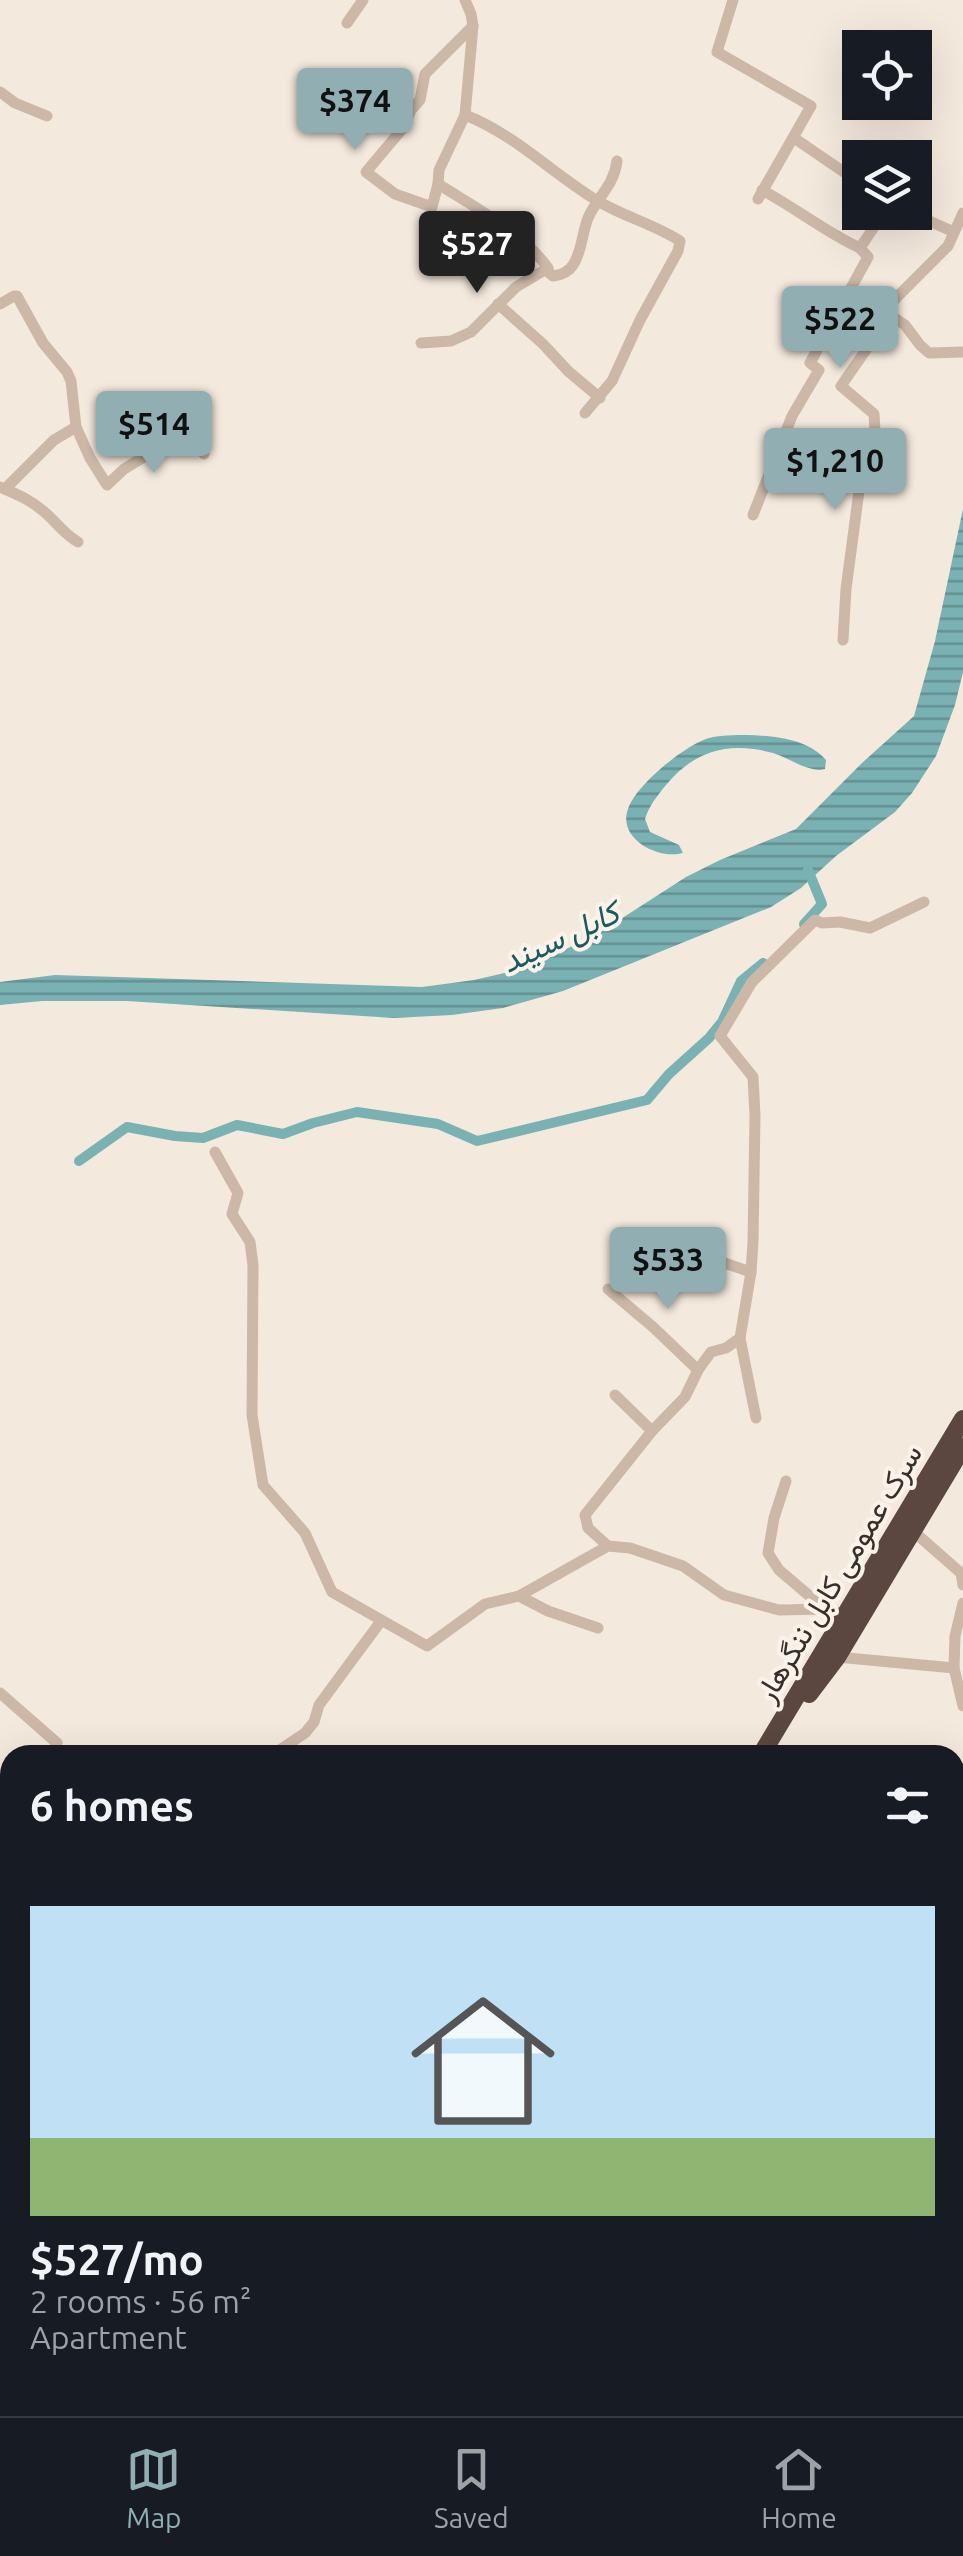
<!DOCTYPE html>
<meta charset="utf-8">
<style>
:root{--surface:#171b24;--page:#242831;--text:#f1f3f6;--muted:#9ea1a6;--line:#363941;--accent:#91aeb2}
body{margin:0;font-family:Ubuntu,Vazirmatn,sans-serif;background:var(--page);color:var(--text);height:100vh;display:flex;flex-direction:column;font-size:38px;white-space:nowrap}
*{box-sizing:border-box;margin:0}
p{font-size:32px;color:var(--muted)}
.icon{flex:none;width:55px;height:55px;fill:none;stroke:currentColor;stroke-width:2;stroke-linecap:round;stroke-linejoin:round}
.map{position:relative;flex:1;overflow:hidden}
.side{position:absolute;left:0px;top:1745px;width:965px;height:672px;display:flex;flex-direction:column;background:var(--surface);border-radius:30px 30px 0 0;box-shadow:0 10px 40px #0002}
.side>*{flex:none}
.fabs{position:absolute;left:842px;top:30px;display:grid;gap:20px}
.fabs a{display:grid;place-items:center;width:90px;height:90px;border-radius:0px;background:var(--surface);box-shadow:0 10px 40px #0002;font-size:50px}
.price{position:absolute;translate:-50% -85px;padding:0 22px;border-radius:10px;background:var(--accent);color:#111;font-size:32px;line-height:65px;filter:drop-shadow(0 2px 5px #0008)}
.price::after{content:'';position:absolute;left:50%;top:60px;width:30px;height:22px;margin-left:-15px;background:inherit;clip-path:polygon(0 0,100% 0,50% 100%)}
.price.active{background:#222;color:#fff}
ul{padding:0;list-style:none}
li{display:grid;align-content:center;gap:20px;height:530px;padding:0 30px}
li span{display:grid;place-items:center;height:310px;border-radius:0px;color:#555}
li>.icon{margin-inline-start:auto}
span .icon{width:180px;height:180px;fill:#fffc;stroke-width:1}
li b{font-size:42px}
h2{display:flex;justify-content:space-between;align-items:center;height:120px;padding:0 30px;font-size:42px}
.tab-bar{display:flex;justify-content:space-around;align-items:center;height:140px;border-top:2px solid var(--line);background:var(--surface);font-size:28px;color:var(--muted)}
.tab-bar a{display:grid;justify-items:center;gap:5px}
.tab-bar .active{color:var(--accent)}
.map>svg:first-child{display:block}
.water{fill:url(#water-rules)}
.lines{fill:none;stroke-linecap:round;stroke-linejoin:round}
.canal{stroke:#7ab1b3;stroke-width:10}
.minor{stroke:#cdb8a8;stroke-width:11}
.highway{stroke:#5b473f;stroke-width:18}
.labels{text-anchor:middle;stroke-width:8;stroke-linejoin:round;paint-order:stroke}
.street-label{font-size:30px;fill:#392e29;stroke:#fbf3ea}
.water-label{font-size:32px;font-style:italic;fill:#1b5a5e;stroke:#fbf3ea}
</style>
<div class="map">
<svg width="963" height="2416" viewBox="0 0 963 2416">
<defs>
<pattern id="water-rules" width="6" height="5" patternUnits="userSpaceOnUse" patternTransform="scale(2.5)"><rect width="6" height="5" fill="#7ab1b3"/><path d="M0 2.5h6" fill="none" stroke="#659092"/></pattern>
</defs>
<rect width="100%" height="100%" fill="#f4e9dd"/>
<g class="water">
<polygon points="963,509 963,672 955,705 936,756 912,793 895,812 836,856 801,888 771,907 563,991 503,1008 452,1015 394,1018 127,1001 42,1001 0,1005 0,982 55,975 422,987 474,980 517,970 560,952 599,933 686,877 720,860 796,829 862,763 914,716 935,641"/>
<path d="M747 735C774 736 807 738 826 760L825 769C808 773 790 758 773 753 729 741 695 750 666 785 657 796 649 806 645 819L650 832 679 845 683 853C659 860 617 839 628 809 636 785 685 745 709 738 721 735 735 735 747 735Z"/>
</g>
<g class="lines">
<g class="canal">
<polyline points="804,924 822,904 808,870"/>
<polyline points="79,1161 127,1127 175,1136 203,1138 237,1125 283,1134 313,1123 357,1112 438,1124 477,1141 647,1100 669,1074 709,1038 722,1022 741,981 763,963"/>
</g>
<g class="minor">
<polyline points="733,0 717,52 811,106 758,199"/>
<polyline points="347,23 363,0"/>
<polyline points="0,92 15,103 47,116"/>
<path d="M465 115C514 134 552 173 596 200 622 216 656 225 680 241L678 251 640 320 612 381 585 413"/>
<polyline points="794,138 860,183"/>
<polyline points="438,184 432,207 395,194 366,172 403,128 411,110 420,100 425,74 473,26"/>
<path d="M762 190C796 208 825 232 860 248"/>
<polyline points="909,212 954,232"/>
<path d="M546 270 553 276C561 275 568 273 573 265 582 252 582 233 588 218 597 197 614 186 617 161"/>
<polyline points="0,304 14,296 17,296 43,343 67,372 71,381 76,427 90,458 107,485 124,469 178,436 188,433 194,437 204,454"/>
<polyline points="498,304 543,344 568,371 600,398"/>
<polyline points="890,315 905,325 920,345 929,353 963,352"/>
<path d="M421 343 451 341 471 332 516 287 548 268C522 232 476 208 438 184L439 170 465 115 473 26 471 14 465 0"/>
<path d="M0 487C16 494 29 499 42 510 56 521 63 534 78 542"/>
<polyline points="5,489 54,440 76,427"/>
<polyline points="753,515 792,416 819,370 810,363 868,257 860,248 884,212"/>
<polyline points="843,640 846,589 854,529 860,483 875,431 874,414 841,386 890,315 888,306 948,246 963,213"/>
<polyline points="215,1152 238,1193 232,1214 250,1242 253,1265 252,1415 263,1485 305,1533 332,1592 427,1646 485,1604 519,1596 608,1546 630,1548 683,1566 724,1595 779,1610 825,1609 846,1614"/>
<polyline points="671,1245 751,1272"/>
<polyline points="608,1289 653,1327 698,1370"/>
<polyline points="615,1395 652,1431"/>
<polyline points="756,1418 740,1338 751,1272 753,1242 755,1116 753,1077 720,1036 752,982 815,920 822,923 840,922 870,928 924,902"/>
<polyline points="786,1481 774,1518 768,1553 779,1570 825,1609"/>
<polyline points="913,1531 961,1573 963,1585"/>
<polyline points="608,1546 588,1528 585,1515 652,1431 685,1397 698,1370 711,1352 726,1348 740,1338"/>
<polyline points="519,1596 548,1611 598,1628"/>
<polyline points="837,1657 954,1668 963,1706"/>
<polyline points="954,1668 955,1636 963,1603"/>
<polyline points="0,1693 57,1743 50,1755"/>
<polyline points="272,1755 305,1733 314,1722 319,1705 381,1621"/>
<polyline points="0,1789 10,1783"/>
<polyline points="0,1825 10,1842"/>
<polyline points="0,1988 10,1976"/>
<polyline points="0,2049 10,2060"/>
<polyline points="955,2291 963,2293"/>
<polyline points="843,2408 850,2416"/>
</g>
<g class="highway">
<polyline points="809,1694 837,1657 963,1447"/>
<polyline points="761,1755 963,1419"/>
<polyline points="92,2416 102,2408"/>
<polyline points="120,2416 130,2408"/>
</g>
</g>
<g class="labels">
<g class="street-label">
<text transform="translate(839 1573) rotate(-59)" y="10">سرک عمومی کابل ننگرهار</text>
</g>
<g class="water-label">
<text transform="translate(560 937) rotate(-25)" y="11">کابل سيند</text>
</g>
</g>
</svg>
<div class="fabs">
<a><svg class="icon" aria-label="locate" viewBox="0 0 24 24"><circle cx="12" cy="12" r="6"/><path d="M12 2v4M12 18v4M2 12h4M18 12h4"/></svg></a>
<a><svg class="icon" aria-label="layers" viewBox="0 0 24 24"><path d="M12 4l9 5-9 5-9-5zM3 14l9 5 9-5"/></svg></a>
</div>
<b class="price" style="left:355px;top:153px">$374</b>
<b class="price active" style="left:477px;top:296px">$527</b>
<b class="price" style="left:840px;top:371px">$522</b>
<b class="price" style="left:154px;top:476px">$514</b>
<b class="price" style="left:835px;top:513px">$1,210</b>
<b class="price" style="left:668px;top:1312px">$533</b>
<section class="side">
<h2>6 homes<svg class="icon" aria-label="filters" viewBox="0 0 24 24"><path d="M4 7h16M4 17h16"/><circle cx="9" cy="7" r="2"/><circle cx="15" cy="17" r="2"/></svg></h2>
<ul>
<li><span style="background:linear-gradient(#bfe0f5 75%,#8fb573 0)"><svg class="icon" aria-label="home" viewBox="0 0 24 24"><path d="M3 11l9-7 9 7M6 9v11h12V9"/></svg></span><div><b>$527/mo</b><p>2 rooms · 56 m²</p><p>Apartment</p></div></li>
</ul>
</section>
</div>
<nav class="tab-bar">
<a class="active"><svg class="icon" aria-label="map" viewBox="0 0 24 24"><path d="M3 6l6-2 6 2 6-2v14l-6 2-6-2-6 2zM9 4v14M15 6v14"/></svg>Map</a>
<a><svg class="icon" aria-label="saved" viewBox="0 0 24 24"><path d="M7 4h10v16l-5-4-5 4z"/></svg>Saved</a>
<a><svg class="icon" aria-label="home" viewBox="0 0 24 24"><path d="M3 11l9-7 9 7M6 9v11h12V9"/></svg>Home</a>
</nav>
